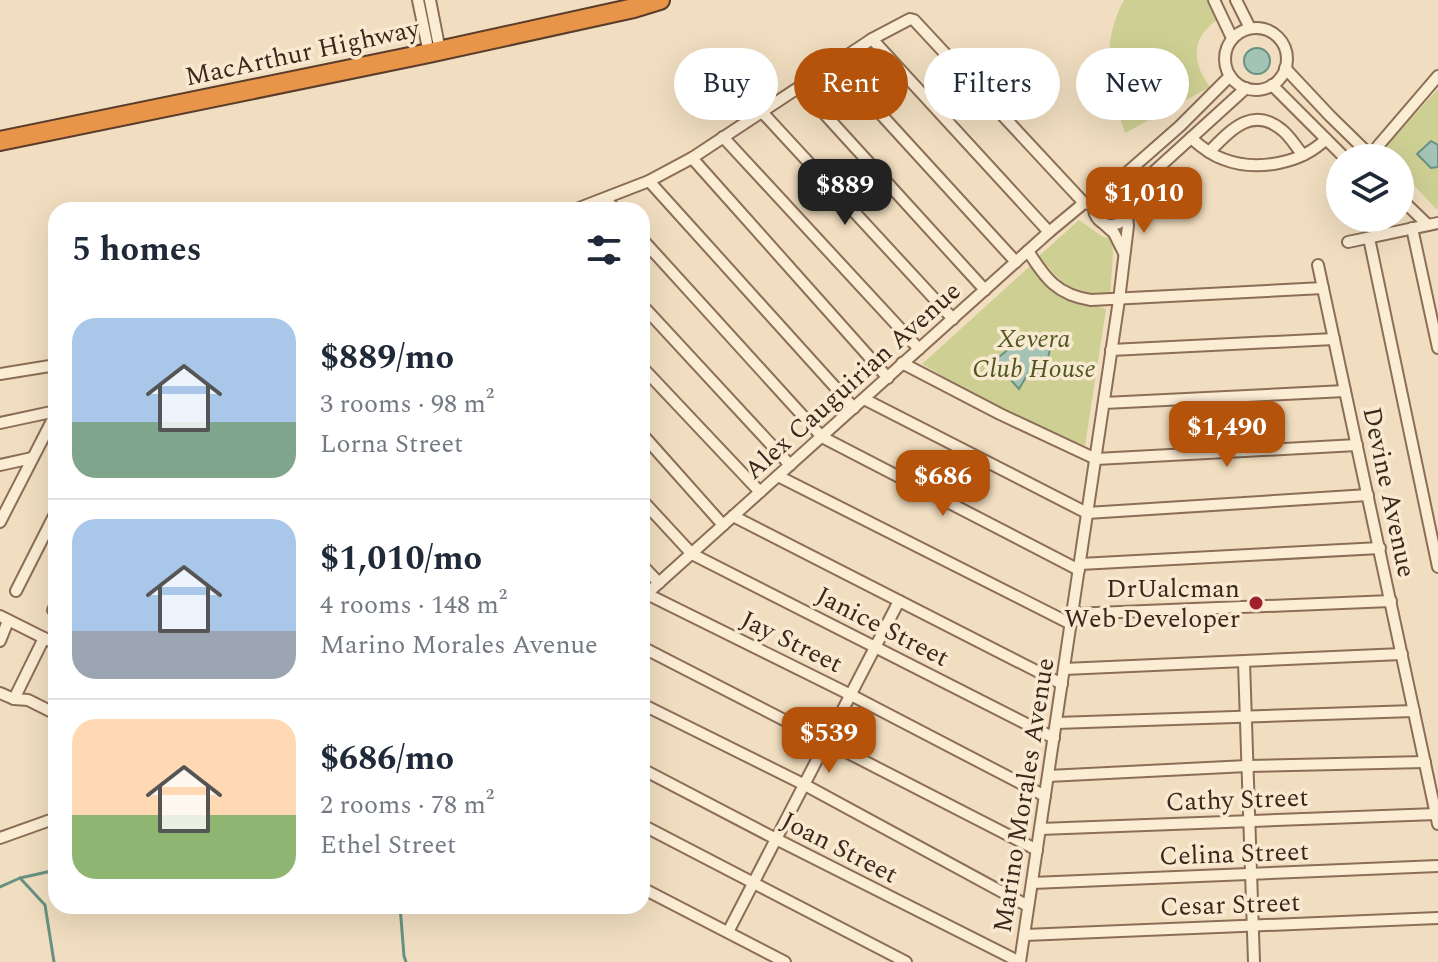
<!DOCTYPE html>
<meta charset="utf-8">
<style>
:root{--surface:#fff;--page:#f2f2f3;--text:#1f2937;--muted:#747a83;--line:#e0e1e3;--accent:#b45309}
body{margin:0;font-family:Spectral,serif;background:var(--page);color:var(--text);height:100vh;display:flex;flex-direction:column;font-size:30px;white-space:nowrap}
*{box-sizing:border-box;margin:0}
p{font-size:26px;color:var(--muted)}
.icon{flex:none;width:44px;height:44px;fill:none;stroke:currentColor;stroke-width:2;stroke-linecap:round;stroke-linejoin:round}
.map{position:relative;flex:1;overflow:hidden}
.details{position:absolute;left:48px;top:202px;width:602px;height:712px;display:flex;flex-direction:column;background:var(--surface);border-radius:24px;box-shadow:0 8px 32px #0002}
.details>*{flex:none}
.top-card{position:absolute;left:674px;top:48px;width:644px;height:72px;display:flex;gap:16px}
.tools{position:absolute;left:1326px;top:144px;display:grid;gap:16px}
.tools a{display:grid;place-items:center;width:88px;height:88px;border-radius:50%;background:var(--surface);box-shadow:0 8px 32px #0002;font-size:40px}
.price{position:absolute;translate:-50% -68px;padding:0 18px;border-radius:16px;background:var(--accent);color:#fff;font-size:26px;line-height:52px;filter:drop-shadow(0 2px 4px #0008)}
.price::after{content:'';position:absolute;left:50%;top:48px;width:24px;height:18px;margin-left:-12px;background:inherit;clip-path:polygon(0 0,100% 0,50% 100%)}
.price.active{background:#222;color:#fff}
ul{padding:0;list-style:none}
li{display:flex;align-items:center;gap:24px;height:200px;padding:0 24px}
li+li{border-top:2px solid var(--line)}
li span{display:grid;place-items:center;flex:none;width:224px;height:160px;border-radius:24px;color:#555}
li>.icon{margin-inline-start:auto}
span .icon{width:96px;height:96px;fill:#fffc;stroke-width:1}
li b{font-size:34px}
h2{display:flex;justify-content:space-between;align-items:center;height:96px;padding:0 24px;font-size:34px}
.tag{padding:0 28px;border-radius:36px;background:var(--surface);box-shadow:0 8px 32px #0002;font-size:28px;line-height:72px}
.tag.active{background:var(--accent);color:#fff}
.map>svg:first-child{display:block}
.green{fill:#ced093}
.water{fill:#a3c3b7;stroke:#699284;stroke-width:2}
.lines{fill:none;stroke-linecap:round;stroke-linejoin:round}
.stream{stroke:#699284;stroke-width:3}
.street-casing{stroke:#8c6e56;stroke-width:14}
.highway-casing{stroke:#593c2b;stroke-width:22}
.street{stroke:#fbecd4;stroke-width:10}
.highway{stroke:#e89449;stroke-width:18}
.poi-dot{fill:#9f212d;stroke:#f8e9d0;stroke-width:3}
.labels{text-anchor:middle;stroke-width:7;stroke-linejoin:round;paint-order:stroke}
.street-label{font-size:26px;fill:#3a281c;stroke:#f8e9d0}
.park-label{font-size:26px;font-style:italic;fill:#4f5821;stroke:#f8e9d0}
.poi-label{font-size:26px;fill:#3a281c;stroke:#f8e9d0;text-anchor:end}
</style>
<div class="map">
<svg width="1438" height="962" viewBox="0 0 1438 962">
<rect width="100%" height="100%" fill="#f1dec0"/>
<g class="green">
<path d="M1124 0H1208L1219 19C1191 36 1191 62 1210 87L1125 133C1110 86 1099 46 1124 0Z"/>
<polygon points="1438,89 1438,209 1436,209 1400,170 1400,158 1389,158 1382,150"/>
<path d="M1079 220 1103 237 1112 238 1113 254 1110 298C1069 291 1065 288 1039 256Z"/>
<polygon points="1030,266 1060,295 1106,309 1085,446 1002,410 922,364"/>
</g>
<g class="water">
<circle cx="1257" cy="61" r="13"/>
<polygon points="1431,141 1438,145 1438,167 1431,168 1417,154"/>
<polygon points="1028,333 1038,342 1050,349 1044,376 1030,370 1019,389 994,361"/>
</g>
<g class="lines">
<g class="stream">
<polyline points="20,878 45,905 54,962"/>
<polyline points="0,887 20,878 56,870"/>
<polyline points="400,906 404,956 406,962"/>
</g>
<g class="street-casing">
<g id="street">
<polyline points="418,0 429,53"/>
<polyline points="430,0 440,51"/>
<polyline points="1214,0 1232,38"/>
<polyline points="1236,0 1250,28"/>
<circle cx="1256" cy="59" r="31"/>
<polyline points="872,39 1049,232"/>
<polyline points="835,64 1016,262"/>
<polyline points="1285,68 1330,116 1373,158"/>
<polyline points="1272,85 1345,158"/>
<polyline points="800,87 985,290"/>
<polyline points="762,112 953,319"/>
<polyline points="723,137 919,349"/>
<path d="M1191 138C1200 146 1211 155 1223 159 1256 172 1301 164 1326 139"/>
<path d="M1209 152C1230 131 1252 105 1282 130 1290 136 1296 147 1303 155"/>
<polyline points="1372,156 1378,146 1438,76"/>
<polyline points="692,158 888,378"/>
<polyline points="649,181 854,408"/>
<polyline points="1106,191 1180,126 1230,76"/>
<circle cx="1111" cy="208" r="17"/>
<polyline points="1125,198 1246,88"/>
<polyline points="1400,198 1428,225"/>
<polyline points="605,199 616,210"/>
<polyline points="574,210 649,181 692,158 872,39 910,19 914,20 1084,203"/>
<polyline points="1104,224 1114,233 1124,253"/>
<polyline points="1412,228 1438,348"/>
<polyline points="1369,238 1438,567"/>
<polyline points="642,239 822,437 1079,570"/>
<polyline points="1348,242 1438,223"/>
<path d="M1028 251C1045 278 1057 295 1091 300L1323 288"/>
<polyline points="1318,265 1438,824"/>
<polyline points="642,305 790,465"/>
<polyline points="1111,350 1334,339"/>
<polyline points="902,363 1000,414 1096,459 1357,445"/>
<polyline points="642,367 760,492"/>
<polyline points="0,374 56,365"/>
<polyline points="864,399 1087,513 1368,495"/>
<polyline points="1104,403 1345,391"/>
<polyline points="0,423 56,411"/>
<polyline points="642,434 723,525"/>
<polyline points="0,465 32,458"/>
<polyline points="778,476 1071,624"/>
<polyline points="642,500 692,554 1054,738"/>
<polyline points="733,516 1062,684"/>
<polyline points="0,522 56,413"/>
<polyline points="1080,564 1380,548"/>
<polyline points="642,565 659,583"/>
<polyline points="16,591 56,512"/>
<polyline points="647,594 851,695 1045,796"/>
<polyline points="642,598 1049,232 1084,203 1094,205"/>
<polyline points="53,610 56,605"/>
<polyline points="1072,614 1391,601"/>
<polyline points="0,616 56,644"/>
<polyline points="0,641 8,621"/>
<polyline points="642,647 1037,850"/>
<polyline points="1244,662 1254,962"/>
<polyline points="1064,669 1402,654"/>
<polyline points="0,693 14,699 28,700 56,714"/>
<polyline points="14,699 44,638"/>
<polyline points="642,704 805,785 1028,906"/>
<polyline points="1056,723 1414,711"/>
<polyline points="642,769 776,839 1020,962"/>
<polyline points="1048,776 1247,766 1425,762"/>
<polyline points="642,825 906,962"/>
<polyline points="1040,829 1436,814"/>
<polyline points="0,838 56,818"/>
<polyline points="1032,883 1438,866"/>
<polyline points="642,888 785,962"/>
<polyline points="728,932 899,601"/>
<polyline points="1025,935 1438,918"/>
<polyline points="1020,962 1119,300 1128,226 1127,214"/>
</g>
</g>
<g class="highway-casing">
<polyline id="highway" points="0,141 429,53 634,8 660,0"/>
</g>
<use href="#street" class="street"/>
<use href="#highway" class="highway"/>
</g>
<circle class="poi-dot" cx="1256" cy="603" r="8"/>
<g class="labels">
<g class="street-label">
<text transform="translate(302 52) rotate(-12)" y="9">MacArthur Highway</text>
<text transform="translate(852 380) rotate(-42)" y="9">Alex Cauguirian Avenue</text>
<text transform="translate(1390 492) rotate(78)" y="9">Devine Avenue</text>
<text transform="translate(883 626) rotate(27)" y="9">Janice Street</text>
<text transform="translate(792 641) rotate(26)" y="9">Jay Street</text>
<text transform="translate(1023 795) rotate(-81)" y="9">Marino Morales Avenue</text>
<text transform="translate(1237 799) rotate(-2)" y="9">Cathy Street</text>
<text transform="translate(840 847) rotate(27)" y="9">Joan Street</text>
<text transform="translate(1234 853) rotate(-2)" y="9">Celina Street</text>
<text transform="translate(1230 904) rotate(-2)" y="9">Cesar Street</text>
</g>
<g class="park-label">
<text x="1034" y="347">Xevera<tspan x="1034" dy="30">Club House</tspan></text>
</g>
<g class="poi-label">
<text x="1240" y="597">DrUalcman<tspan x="1240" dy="30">Web Developer</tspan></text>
</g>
</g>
</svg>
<div class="tools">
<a><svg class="icon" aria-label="layers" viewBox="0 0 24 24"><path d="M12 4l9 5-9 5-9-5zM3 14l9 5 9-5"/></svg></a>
</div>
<b class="price active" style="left:845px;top:227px">$889</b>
<b class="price" style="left:1144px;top:235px">$1,010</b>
<b class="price" style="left:1227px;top:469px">$1,490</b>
<b class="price" style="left:943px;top:518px">$686</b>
<b class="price" style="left:829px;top:775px">$539</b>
<div class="top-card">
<a class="tag">Buy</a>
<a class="tag active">Rent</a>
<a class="tag">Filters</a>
<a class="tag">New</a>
</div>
<section class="details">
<h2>5 homes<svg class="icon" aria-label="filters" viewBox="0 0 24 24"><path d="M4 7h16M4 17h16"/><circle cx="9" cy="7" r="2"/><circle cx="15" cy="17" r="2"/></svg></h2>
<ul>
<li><span style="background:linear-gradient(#a9c7e8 65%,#7fa58c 0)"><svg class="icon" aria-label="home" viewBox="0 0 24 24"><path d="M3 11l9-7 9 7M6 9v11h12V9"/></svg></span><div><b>$889/mo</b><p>3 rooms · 98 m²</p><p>Lorna Street</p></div></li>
<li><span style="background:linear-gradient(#a9c7e8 70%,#9aa5b1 0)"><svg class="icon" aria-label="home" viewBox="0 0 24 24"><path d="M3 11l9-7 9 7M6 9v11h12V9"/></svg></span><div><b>$1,010/mo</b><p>4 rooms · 148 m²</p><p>Marino Morales Avenue</p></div></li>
<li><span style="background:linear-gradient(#ffd9b3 60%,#8fb573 0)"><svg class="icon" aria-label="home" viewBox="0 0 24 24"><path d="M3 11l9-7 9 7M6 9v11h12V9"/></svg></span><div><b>$686/mo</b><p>2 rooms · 78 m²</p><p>Ethel Street</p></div></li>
</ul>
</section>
</div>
